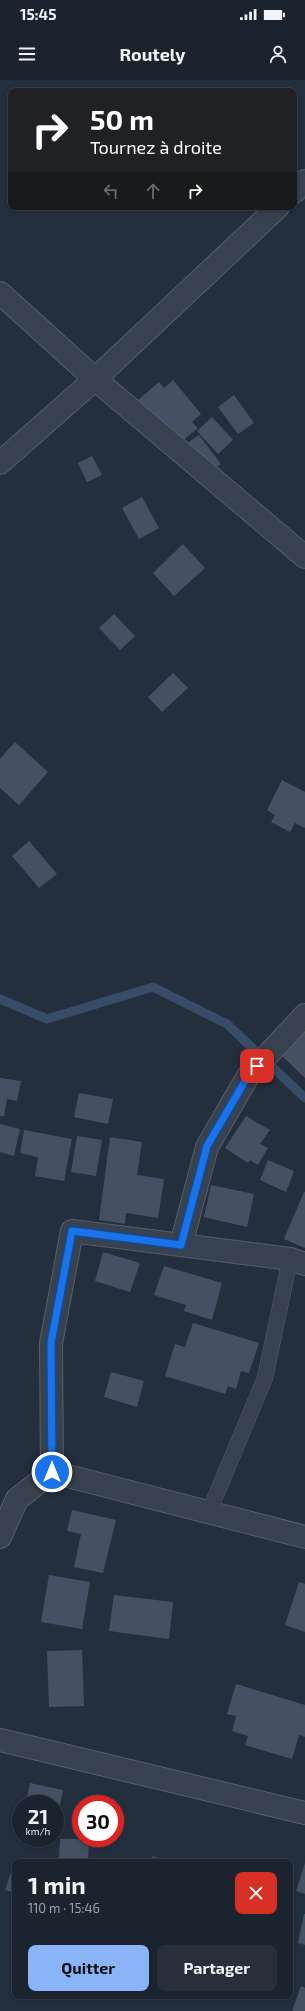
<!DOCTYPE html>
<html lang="fr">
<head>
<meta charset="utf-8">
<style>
  body { margin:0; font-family:"Exo 2",sans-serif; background:#282f3a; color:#f1f3f6; height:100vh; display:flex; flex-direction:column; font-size:15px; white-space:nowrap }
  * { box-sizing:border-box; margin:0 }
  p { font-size:13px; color:#a0a4aa }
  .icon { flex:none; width:22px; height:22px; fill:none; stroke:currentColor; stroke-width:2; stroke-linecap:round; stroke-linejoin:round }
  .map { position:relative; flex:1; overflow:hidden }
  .details { position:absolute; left:12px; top:1779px; width:281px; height:140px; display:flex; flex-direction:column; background:#1b232e; border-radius:8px; box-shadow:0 2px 6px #0003,0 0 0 1px #39404a }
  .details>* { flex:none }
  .hud { position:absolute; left:8px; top:8px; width:289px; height:122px; border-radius:8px; box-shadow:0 2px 6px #0003,0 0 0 1px #39404a; background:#202124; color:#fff; overflow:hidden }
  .speed { position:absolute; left:12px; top:1715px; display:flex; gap:8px; font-size:20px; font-weight:700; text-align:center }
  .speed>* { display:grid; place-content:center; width:52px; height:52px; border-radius:50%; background:#1b232e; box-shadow:0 2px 6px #0003,0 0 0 1px #39404a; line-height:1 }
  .speed small { font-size:10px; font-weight:400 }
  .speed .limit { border:6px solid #d22; background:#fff; color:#111 }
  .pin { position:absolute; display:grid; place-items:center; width:34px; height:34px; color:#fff; margin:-17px; border-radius:8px; box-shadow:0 2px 6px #0006 }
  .me { position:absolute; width:44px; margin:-22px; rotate:0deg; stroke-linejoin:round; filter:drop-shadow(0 0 3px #0008) }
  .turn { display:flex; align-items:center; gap:14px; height:84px; padding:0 16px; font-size:18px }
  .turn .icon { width:52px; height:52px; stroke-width:2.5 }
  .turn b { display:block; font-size:28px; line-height:34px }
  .lanes { display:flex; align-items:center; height:38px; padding:0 16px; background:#0003; justify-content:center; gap:20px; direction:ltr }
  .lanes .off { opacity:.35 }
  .round { display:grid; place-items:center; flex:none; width:42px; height:42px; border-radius:8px; background:#282f3a }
  .overview { display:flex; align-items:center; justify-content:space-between; height:68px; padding:0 16px }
  h1 { font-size:24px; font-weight:700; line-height:30px }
  .button { display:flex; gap:8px; margin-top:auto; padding:8px 16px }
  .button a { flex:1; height:46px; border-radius:8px; background:#8ab4f8; color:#111; font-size:16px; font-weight:700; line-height:46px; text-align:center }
  .button a+a { background:#282f3a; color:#f1f3f6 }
  .status { display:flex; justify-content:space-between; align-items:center; height:28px; padding:0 20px; background:#1b232e; direction:ltr }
  .status svg { height:11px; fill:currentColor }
  header { display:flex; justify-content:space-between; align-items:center; height:52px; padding:0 16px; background:#1b232e; font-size:18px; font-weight:700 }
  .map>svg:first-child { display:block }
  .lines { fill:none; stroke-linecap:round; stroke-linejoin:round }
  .stream { stroke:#394c67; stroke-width:9 }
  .building { fill:#455162 }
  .service-casing { stroke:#565f6c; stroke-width:16 }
  .minor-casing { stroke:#565f6c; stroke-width:24 }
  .service { stroke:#38414e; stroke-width:15 }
  .minor { stroke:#38414e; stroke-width:22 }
  .route-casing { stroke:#114b97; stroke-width:10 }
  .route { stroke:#1a73e8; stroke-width:7 }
</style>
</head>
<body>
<div class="status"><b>15:45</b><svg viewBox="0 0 49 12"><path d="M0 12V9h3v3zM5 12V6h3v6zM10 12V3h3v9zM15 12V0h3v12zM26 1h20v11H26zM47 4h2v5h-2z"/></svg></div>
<header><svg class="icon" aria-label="menu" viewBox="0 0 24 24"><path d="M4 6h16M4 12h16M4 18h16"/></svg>Routely<svg class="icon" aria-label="person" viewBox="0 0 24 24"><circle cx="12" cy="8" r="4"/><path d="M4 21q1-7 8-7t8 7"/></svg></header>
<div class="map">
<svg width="305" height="1931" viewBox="0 0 305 1931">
  <rect width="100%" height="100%" fill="#242f3e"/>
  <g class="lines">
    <!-- stream -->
    <polyline class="stream" points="0,919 47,939 153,907 227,944 305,1018"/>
  </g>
  <!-- building -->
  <g class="building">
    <polygon points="173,300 201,334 192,342 198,348 176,366 137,321 159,302 164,308"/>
    <polygon points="234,315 254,343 238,354 218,327"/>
    <polygon points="212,337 233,360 218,374 197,351"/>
    <polygon points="199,355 221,384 204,395 183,366"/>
    <polygon points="92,376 102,395 87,402 78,383"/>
    <polygon points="142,417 159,448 139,459 122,428"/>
    <polygon points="183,464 205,488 174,516 153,493"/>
    <polygon points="114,534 135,556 120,570 99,548"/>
    <polygon points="173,593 188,608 162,632 148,617"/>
    <polygon points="15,662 48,692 19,725 0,708 0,679"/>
    <polygon points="282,700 305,712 305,748 295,743 290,752 271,742 275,735 267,730"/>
    <polygon points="29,761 57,794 39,808 12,776"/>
    <polygon points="305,951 305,998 282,976"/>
    <polygon points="0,998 21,1001 17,1021 7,1019 4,1036 0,1036"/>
    <polygon points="79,1013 113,1019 108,1044 74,1037"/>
    <polygon points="246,1036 270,1050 260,1064 268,1068 258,1085 250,1080 248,1083 225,1068"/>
    <polygon points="0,1044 20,1049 14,1076 0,1072"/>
    <polygon points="24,1050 72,1059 64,1101 35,1096 38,1077 20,1073"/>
    <polygon points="77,1056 102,1060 96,1096 71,1092"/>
    <polygon points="110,1057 142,1062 137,1095 164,1099 158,1138 126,1133 125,1144 99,1140"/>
    <polygon points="268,1080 294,1091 286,1112 260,1100"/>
    <polygon points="211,1105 254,1114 247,1147 204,1137"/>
    <polygon points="304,1112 305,1112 305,1168 284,1159"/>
    <polygon points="103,1172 140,1183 130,1212 95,1201"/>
    <polygon points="164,1186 222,1203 212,1240 184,1231 186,1225 154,1215"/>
    <polygon points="193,1243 259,1263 249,1293 241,1291 236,1309 228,1306 225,1314 165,1296 175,1264 185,1267"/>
    <polygon points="111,1292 144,1301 137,1327 104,1317"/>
    <polygon points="72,1430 116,1440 103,1493 74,1487 81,1454 67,1451"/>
    <polygon points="49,1495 90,1502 82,1549 41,1542"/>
    <polygon points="299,1502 305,1504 305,1552 285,1545"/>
    <polygon points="114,1515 173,1522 169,1559 109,1551"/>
    <polygon points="82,1570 84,1626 49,1627 47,1571"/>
    <polygon points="236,1604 305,1625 305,1657 299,1655 292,1679 245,1665 248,1656 232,1651 236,1636 227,1634"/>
    <polygon points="30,1703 63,1710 59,1729 55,1728 55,1724 36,1724 26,1722"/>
    <polygon points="60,1759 89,1759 88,1782 59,1782"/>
    <polygon points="153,1776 168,1782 150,1782"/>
    <polygon points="305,1783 305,1814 296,1811"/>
    <polygon points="11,1792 15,1793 15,1813 5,1810"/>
    <polygon points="304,1834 305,1834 305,1865 298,1863"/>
    <polygon points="301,1906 305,1908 305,1931 292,1931"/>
  </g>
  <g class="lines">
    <defs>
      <polyline id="service" points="209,1432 265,1298 290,1179"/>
      <g id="minor">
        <polyline points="294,112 305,101"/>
        <polyline points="0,213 95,299 305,477"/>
        <polyline points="0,383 95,299 278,127"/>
        <polyline points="181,1165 207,1067 248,996 305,935"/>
        <polyline points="52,1392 51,1263 72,1151 290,1179 305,1184"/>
        <polyline points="52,1392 305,1457"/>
        <polyline points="0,1457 17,1419 52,1392"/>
        <polyline points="0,1660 305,1733"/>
      </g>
    </defs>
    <!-- service casing -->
    <use href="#service" class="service-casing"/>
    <!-- minor casing -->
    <use href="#minor" class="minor-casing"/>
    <!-- service -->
    <use href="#service" class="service"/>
    <!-- minor -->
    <use href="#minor" class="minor"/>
  </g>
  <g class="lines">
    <defs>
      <polyline id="route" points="52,1392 51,1263 72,1151 181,1165 207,1066 248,996 257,986"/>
    </defs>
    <!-- route casing -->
    <use href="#route" class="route-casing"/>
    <!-- route -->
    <use href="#route" class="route"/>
  </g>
</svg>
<div class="speed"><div>21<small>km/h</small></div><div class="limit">30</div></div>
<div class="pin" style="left:257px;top:986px;background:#d93025"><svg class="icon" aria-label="arrive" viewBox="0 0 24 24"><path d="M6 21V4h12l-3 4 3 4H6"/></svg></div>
<svg class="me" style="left:52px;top:1392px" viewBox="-20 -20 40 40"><circle r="17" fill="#1a73e8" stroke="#fff" stroke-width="3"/><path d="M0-11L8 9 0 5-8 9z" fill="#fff"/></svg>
<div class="hud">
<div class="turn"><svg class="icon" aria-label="right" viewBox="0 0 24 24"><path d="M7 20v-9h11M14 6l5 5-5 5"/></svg><div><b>50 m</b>Tournez à droite</div></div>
<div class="lanes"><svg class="icon off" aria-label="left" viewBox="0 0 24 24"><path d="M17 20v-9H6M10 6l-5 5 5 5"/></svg><svg class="icon off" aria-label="ahead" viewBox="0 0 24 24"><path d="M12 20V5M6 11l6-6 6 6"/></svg><svg class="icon" aria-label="right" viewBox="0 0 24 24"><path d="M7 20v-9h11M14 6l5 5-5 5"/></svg></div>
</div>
<section class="details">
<div class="overview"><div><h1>1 min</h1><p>110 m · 15:46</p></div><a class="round" style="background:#d93025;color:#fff"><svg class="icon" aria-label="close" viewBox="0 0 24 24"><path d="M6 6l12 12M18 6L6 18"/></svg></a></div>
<div class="button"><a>Quitter</a><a>Partager</a></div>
</section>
</div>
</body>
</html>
